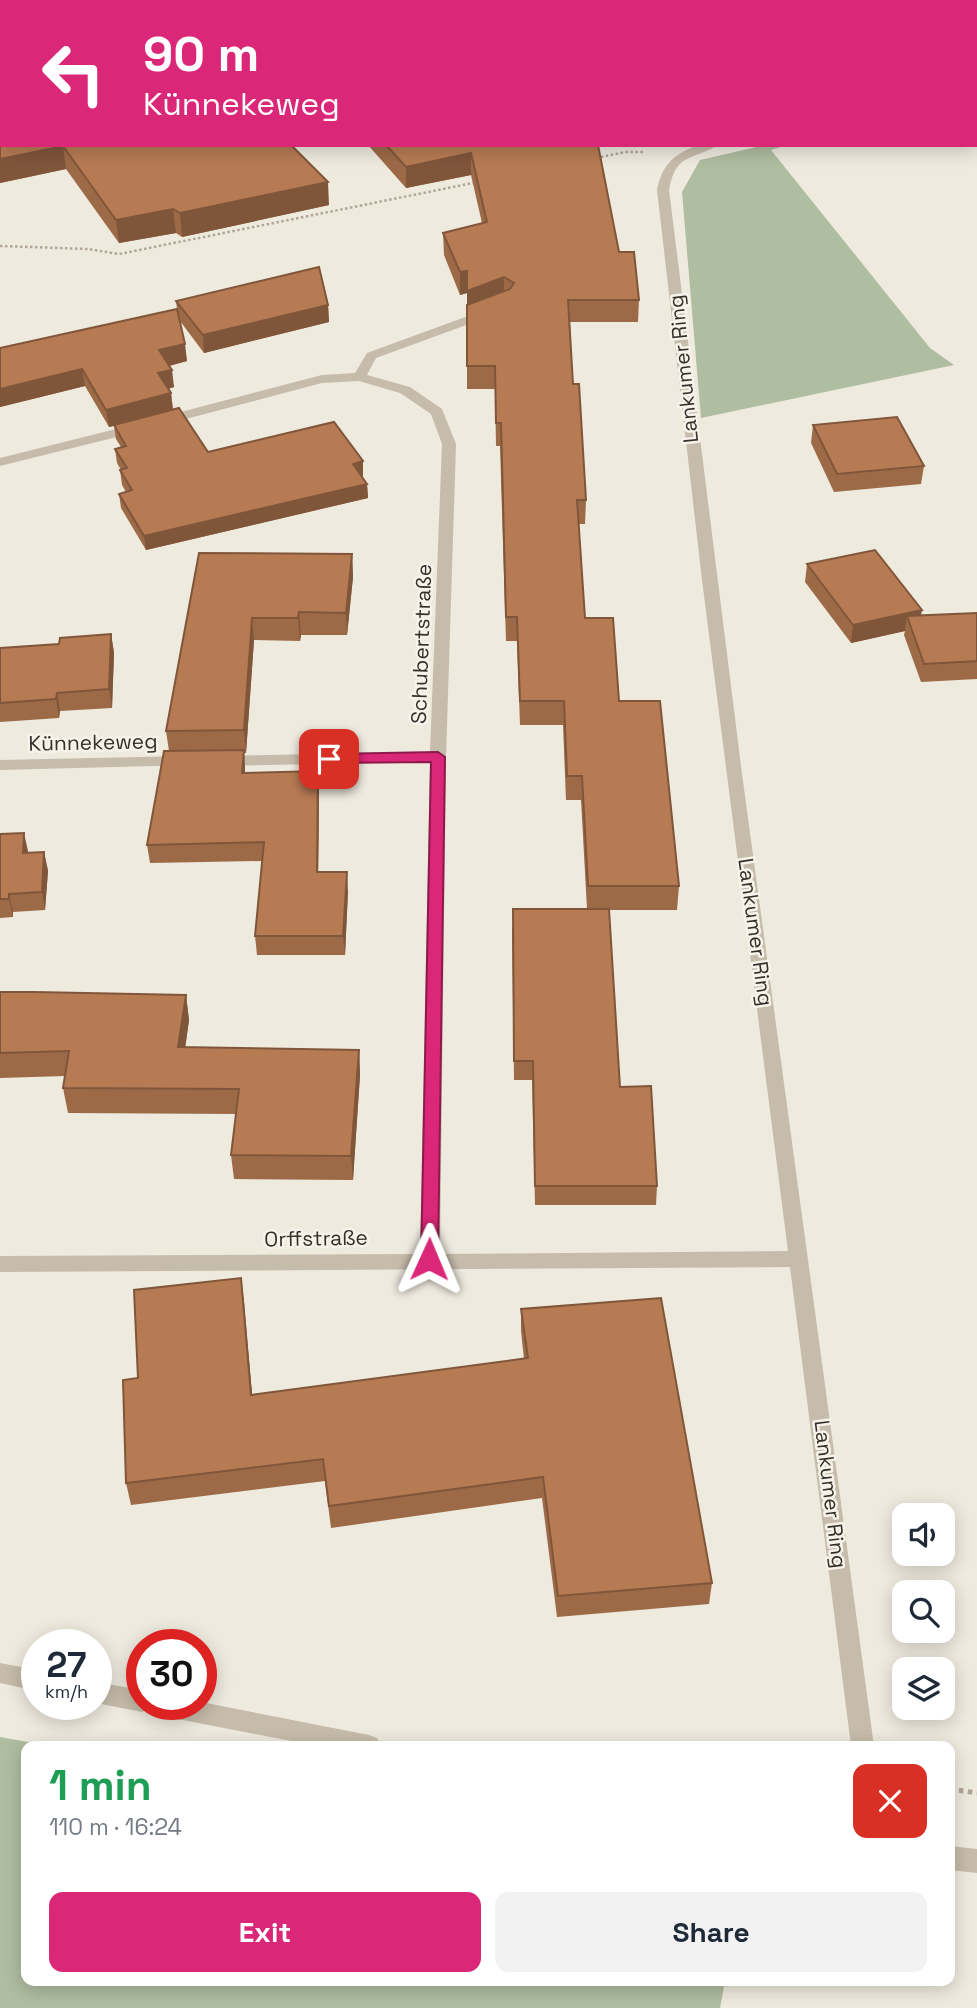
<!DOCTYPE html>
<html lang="en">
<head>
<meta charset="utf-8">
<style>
  body { margin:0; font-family:"Space Grotesk",sans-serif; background:#f2f2f3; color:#1f2937; height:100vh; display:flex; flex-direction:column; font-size:26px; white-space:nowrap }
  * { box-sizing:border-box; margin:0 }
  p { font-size:23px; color:#747a83 }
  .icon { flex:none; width:38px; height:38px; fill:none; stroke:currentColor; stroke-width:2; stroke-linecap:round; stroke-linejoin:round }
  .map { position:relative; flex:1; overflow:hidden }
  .side { position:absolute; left:21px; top:1741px; width:934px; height:245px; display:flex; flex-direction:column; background:#fff; border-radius:14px; box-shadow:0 4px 18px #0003 }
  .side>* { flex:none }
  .hud { position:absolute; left:0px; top:0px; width:978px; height:147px; box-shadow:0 4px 18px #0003; background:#db2777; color:#fff; overflow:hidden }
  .tools { position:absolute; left:892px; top:1503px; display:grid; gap:14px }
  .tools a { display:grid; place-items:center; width:63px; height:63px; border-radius:14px; background:#fff; box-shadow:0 4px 18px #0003; font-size:35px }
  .speed { position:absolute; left:21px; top:1629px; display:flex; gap:14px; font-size:35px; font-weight:700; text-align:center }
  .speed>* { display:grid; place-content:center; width:91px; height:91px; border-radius:50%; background:#fff; box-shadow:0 4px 18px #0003; line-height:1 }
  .speed small { font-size:18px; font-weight:400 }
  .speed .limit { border:10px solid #d22; background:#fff; color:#111 }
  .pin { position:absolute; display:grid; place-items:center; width:60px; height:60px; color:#fff; margin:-30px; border-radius:14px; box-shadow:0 4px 10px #0006 }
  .me { position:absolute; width:77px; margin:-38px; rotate:1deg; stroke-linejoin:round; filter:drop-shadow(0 0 5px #0008) }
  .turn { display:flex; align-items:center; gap:24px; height:147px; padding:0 28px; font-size:32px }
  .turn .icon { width:91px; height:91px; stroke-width:2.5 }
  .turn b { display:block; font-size:49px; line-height:60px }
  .round { display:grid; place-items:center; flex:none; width:74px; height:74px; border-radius:14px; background:#f2f2f3 }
  .summary { display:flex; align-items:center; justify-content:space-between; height:119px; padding:0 28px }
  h1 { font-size:42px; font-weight:700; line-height:52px; color:#1e9e55 }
  .primary-button { display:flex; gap:14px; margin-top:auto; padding:14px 28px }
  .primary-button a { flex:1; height:80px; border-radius:14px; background:#db2777; color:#fff; font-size:28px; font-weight:700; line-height:80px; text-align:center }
  .primary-button a+a { background:#f2f2f3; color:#1f2937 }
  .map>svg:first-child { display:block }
  .green { fill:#afbda0 }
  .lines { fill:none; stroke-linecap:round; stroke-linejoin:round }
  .path-far1 { stroke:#b2a696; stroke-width:2.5; stroke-dasharray:2.5 2.5; stroke-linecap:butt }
  .path { stroke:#b2a696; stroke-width:5; stroke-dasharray:4.5 4.5; stroke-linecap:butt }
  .service { fill:#c6bcab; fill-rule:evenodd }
  .minor { fill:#c6bcab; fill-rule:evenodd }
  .tertiary { fill:#c6bcab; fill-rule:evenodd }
  .wall { fill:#9d6a48 }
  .shaded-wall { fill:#80563b }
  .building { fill:#b77b54; stroke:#80563b; stroke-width:2 }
  .route { fill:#db2777; stroke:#8e194d; stroke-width:2 }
  .labels { text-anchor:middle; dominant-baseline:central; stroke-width:5; stroke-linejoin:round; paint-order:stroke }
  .street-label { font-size:21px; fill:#352f2a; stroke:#f8f3ea }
</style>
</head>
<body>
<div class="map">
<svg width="977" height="2008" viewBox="0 0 977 2008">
  <rect width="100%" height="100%" fill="#efeade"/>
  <!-- green -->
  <g class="green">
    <polygon points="765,145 787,145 771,150 930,348 954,365 701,418 682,192 700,160"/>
    <polygon points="0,1737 50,1746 26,1746 26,1981 725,1981 720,2008 0,2008"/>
  </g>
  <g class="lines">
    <!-- path-far1 -->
    <g class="path-far1">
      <polyline points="143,2 153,0"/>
      <polyline points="596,158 625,152 643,152"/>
      <polyline points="0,246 88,249 119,254 478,182"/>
    </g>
    <!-- path -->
    <polyline class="path" points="950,1789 977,1793"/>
    <!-- service -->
    <polygon class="service" points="209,0 220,0 221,2 210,2"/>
    <!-- minor -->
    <g class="minor">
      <polygon points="735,0 752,0 753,2 736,2"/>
      <path d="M699,145H718C692,161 676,152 669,190L742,774L874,1746H851L790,1267L0,1272V1256L420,1254L430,762L221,766L213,761L221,756L430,752L442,444L431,414L400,393L359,381L322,383L163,425L156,421L158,418L322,375L355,373L367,353L487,309L493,313L491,316L376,358L367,375L410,387L442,409L456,444L446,757L440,1254L788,1251L702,580L657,190C662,165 674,153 699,145Z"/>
      <polygon points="136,424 141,425 141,431 0,466 0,458"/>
      <polygon points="186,756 194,761 192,765 0,770 0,760"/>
    </g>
    <!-- tertiary -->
    <g class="tertiary">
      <polygon points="0,1663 37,1670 37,1691 0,1683"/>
      <polygon points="96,1682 142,1690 142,1704 201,1704 201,1702 369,1735 377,1738 381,1746 317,1746 157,1715 148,1709 142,1712 96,1703"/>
      <polygon points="950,1846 977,1849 977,1873 950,1870"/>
    </g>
  </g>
  <!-- wall -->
  <g class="wall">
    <polygon points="0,0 291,145 329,205 182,237 176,233 119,243 66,169 0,183"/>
    <polygon points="273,0 526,0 528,2 275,2"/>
    <polygon points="368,145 598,145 619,252 639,300 638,322 570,322 573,384 586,500 585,524 579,524 585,618 619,701 679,886 677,910 609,910 620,1087 657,1186 656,1205 535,1205 532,1080 514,1080 512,928 587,909 581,800 566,800 563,725 520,725 517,641 506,641 500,446 496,446 495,389 467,389 467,293 460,295 444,255 443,233 482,223 471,175 406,188"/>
    <polygon points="176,301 328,305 329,322 204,353 180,321 187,361 169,366 174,387 168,389 171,393 173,410 208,452 363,476 362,476 367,484 368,498 146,550 121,508 119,494 126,492 122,485 120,470 121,470 117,463 115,449 121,447 116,439 114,426 109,427 85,386 0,407 0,348 177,309"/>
    <polygon points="813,425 924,466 921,484 834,492 811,443"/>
    <polygon points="199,553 352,554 353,577 347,635 301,635 300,641 254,640 246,753 244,753 245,773 318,771 319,789 318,872 348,891 345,955 257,955 255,936 263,861 150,863 147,845 169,751 166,731"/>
    <polygon points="807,564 921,616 977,613 977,679 921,682 904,635 905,631 851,643 805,582"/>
    <polygon points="111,634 114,653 112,708 60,711 59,718 0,722 0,648 59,644"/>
    <polygon points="0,834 28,851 28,853 44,852 48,871 45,910 13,912 13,917 0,918"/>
    <polygon points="0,992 186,995 189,1020 185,1047 359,1050 360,1075 353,1180 234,1179 231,1155 236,1114 68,1113 63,1088 65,1076 0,1078"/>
    <polygon points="241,1278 252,1395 524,1359 521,1331 521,1309 712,1583 709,1604 557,1617 542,1498 331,1528 325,1481 131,1505 126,1483"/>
  </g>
  <!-- shaded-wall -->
  <g class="shaded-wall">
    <polygon points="63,146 66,169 0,183 0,159"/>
    <polygon points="471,153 471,175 406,188 406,167"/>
    <polygon points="328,182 329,205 182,237 180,213"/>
    <polygon points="173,209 176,233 119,243 116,220"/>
    <polygon points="467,271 504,277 504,300 467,313 467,293 460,295 460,272"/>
    <polygon points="328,305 329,322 204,353 203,335"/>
    <polygon points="185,344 187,361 161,368 159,350"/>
    <polygon points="82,369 85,386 0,407 0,389"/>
    <polygon points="172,370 174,387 160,391 158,373"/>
    <polygon points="171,393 173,411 109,427 106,410"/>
    <polygon points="363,461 363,476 353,478 353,464"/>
    <polygon points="367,484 368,498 146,550 144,536"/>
    <polygon points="352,554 353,577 347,635 346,613"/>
    <polygon points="922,610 919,628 907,616 905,631 851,643 853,625"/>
    <polygon points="299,612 301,635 300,641 298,618"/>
    <polygon points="252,618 254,640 246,753 244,730"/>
    <polygon points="111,634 114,653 112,708 109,689"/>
    <polygon points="57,693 60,711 59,718 56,699"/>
    <polygon points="244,750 245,768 244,791 242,773"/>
    <polygon points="318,771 319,789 318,891 317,872"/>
    <polygon points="24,833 28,851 26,872 23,853"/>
    <polygon points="44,852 48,871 45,910 42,892"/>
    <polygon points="347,872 348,891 345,955 343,936"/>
    <polygon points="9,894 13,912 13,917 9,899"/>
    <polygon points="186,995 189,1020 182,1072 178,1047"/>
    <polygon points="359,1050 360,1075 353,1180 351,1156"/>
    <polygon points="241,1278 244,1301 254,1417 251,1395"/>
  </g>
  <!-- building -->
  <g class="building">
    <polygon points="0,0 148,0 149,2 2,2 2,145 291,145 328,182 180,213 173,209 116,220 63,146 0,159"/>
    <polygon points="293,0 526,0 528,2 294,2"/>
    <polygon points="545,0 594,0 596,2 535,2"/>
    <polygon points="386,145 598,145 619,252 634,252 639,300 568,300 573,384 579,384 586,500 577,500 585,618 613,618 619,701 660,701 679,886 588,886 582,776 567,776 564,701 520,701 517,617 506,617 501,423 496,423 495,366 467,366 467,305 510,289 514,283 504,277 467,291 467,271 460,272 443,233 487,222 471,153 406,167"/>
    <polygon points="319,267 328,305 203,335 176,301"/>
    <polygon points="177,309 185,344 159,350 172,370 158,373 171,393 106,410 82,369 0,389 0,348"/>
    <polygon points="179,408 208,452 334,422 363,461 353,464 367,484 144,536 119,494 132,490 120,470 127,468 115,449 126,446 114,425"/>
    <polygon points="897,417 924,466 837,474 813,425"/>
    <polygon points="875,550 922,610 853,625 807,564"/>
    <polygon points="199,553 352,554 346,613 299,612 298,618 252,618 244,730 166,731"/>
    <polygon points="977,613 977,661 924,664 907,616"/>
    <polygon points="111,634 109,689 57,693 56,699 0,703 0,648 59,644 60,638"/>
    <polygon points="244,750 242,773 318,771 317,872 347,872 343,936 255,936 264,842 147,845 164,751"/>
    <polygon points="24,833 23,853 44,852 42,892 9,894 9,899 0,899 0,834"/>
    <polygon points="513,909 609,909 620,1087 651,1086 657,1186 535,1186 533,1061 514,1061"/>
    <polygon points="0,992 34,992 186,995 178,1047 359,1050 351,1156 231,1155 239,1089 63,1088 69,1051 0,1053"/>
    <polygon points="241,1278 251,1395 528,1358 521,1309 661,1298 712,1583 558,1596 543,1477 329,1506 323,1459 126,1483 123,1380 138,1378 134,1290"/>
  </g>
  <!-- route -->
  <polygon class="route" points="438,752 445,757 438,1259 436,1264 423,1264 421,1259 431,762 329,763 322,759 329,754"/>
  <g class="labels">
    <!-- street labels -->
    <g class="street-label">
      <text transform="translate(683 369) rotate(-96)">Lankumer Ring</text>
      <text transform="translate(421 644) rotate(-88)">Schubertstraße</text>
      <text transform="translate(93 742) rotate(-1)">Künnekeweg</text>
      <text transform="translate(756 932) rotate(82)">Lankumer Ring</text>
      <text transform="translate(316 1238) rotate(-1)">Orffstraße</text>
      <text transform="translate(831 1494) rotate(83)">Lankumer Ring</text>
    </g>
  </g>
</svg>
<div class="tools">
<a><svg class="icon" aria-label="sound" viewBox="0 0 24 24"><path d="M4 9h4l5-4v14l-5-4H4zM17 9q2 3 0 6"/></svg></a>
<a><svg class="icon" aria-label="search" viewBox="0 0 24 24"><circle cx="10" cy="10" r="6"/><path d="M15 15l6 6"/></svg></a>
<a><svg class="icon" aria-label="layers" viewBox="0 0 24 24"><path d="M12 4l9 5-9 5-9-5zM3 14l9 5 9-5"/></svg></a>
</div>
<div class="speed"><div>27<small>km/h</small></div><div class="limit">30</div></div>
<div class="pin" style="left:329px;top:759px;background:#d93025"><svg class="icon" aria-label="arrive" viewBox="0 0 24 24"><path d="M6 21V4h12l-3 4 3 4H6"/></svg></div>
<svg class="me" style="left:429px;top:1259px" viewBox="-20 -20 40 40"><path d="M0-17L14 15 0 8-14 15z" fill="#db2777" stroke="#fff" stroke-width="4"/></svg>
<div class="hud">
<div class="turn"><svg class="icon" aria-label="left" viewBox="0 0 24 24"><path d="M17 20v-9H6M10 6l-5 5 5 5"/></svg><div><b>90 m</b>Künnekeweg</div></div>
</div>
<section class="side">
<div class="summary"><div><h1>1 min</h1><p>110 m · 16:24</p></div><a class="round" style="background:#d93025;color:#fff"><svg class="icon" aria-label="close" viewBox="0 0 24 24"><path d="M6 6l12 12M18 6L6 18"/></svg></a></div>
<div class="primary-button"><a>Exit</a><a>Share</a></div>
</section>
</div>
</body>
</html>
